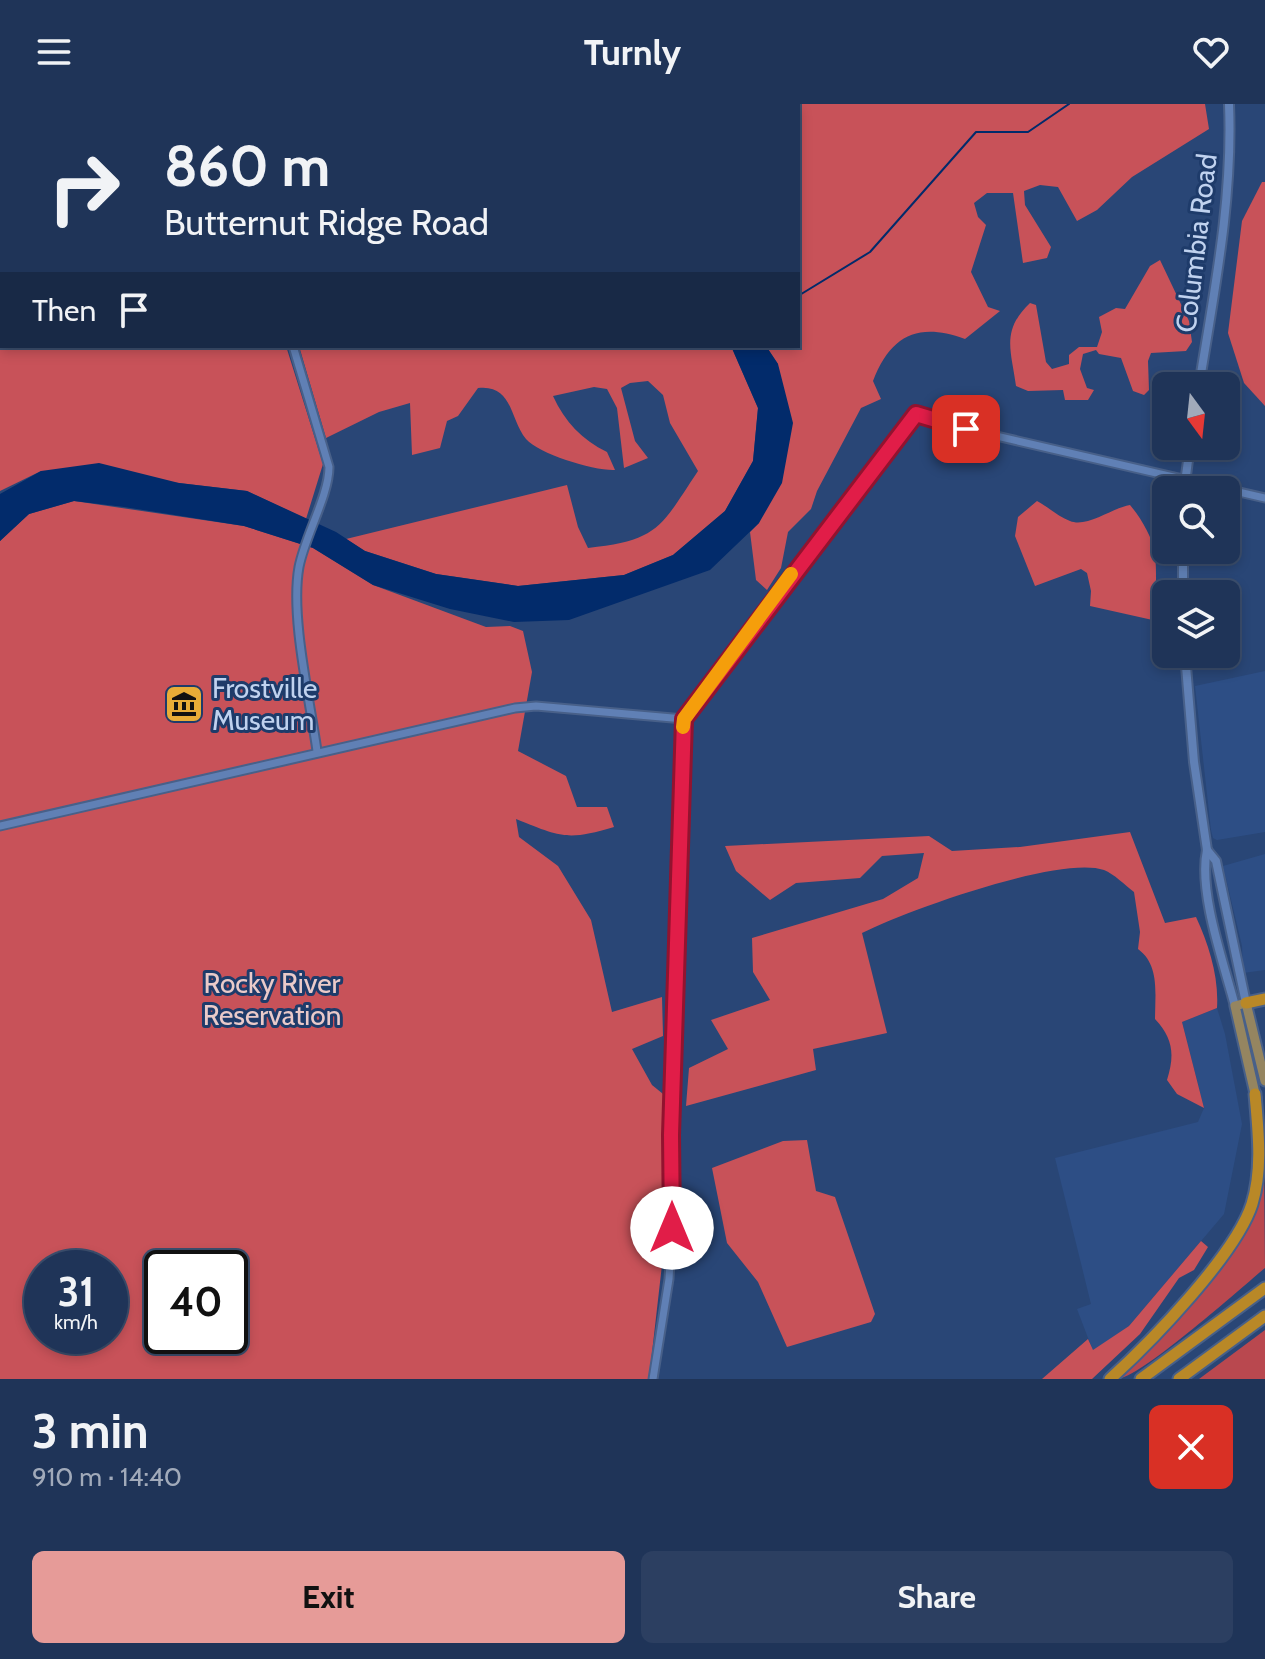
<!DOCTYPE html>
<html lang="en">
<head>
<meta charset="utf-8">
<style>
  body { margin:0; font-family:Cabin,sans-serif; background:#2c3f61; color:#f1f3f6; height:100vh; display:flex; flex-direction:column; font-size:30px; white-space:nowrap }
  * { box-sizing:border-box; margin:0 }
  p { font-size:26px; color:#a1aaba }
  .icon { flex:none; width:44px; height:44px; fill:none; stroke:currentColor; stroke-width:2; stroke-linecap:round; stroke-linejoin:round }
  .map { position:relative; height:1275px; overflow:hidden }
  .panel { display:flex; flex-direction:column; background:#1f3458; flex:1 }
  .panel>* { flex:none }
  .top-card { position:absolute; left:0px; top:0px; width:800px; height:244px; box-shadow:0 4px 12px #0003,0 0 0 2px #3c4f6e; background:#1f3458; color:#f1f3f6; overflow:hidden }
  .needle { width:52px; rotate:165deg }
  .controls { position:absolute; left:1152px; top:268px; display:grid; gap:16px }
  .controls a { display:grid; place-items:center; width:88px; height:88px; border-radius:12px; background:#1f3458; box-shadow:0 4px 12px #0003,0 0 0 2px #3c4f6e; font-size:40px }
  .speed { position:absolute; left:24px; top:1146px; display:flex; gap:16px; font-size:40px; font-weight:700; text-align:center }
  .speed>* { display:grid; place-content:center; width:104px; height:104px; border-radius:50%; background:#1f3458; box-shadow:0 4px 12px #0003,0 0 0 2px #3c4f6e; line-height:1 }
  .speed small { font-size:20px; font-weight:400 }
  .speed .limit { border:4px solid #111; border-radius:12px; background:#fff; color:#111 }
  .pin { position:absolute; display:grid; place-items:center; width:68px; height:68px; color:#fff; margin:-34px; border-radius:16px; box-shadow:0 4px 12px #0006 }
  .me { position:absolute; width:88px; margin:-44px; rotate:0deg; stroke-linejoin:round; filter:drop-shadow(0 0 6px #0008) }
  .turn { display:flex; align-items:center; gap:28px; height:168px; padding:0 32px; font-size:36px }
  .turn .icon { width:104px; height:104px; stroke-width:2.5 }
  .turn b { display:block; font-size:56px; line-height:68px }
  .then { display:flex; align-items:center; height:76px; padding:0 32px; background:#0003; gap:16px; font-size:30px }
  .round { display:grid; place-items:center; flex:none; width:84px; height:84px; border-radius:12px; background:#2c3f61 }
  .head { display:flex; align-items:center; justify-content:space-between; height:136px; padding:0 32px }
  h1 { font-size:48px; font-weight:700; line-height:60px }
  .action { display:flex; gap:16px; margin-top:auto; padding:16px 32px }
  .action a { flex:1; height:92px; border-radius:12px; background:#e69b98; color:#111; font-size:32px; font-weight:700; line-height:92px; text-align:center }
  .action a+a { background:#2c3f61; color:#f1f3f6 }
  header { display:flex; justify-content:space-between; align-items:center; height:104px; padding:0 32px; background:#1f3458; font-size:36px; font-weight:700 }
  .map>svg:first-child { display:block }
  .built { fill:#2d4e85 }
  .green { fill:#b9484f }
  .forest { fill:#c85259; fill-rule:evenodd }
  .water { fill:#022b6b }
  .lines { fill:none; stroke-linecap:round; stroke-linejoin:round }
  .stream { stroke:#022b6b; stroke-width:2 }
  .tertiary-casing { stroke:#486089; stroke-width:11 }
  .secondary-casing { stroke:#486089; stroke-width:12 }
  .primary-casing { stroke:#486089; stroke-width:13 }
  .motorway-casing { stroke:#486089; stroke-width:15 }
  .tertiary { stroke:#6080b5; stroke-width:7 }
  .secondary { stroke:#6080b5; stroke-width:8 }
  .primary { stroke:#958560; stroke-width:9 }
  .motorway { stroke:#b98827; stroke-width:11 }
  .route-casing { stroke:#92132f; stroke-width:20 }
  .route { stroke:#e11d48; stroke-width:14 }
  .slow { stroke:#f59e0b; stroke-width:14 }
  .labels { text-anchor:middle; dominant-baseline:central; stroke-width:6; stroke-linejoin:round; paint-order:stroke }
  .street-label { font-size:28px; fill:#c0d2ef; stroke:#1e3b6a }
  .poi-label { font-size:28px; fill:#c0d2ef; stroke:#1e3b6a; text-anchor:start }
  .park-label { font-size:28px; fill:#eacac9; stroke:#1e3b6a }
</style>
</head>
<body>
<header><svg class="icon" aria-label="menu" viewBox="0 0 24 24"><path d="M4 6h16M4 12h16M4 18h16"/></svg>Turnly<svg class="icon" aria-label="heart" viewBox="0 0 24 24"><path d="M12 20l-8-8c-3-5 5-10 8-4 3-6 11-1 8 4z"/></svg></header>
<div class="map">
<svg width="1265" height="1275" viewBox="0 0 1265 1275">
  <rect width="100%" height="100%" fill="#294676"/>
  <!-- built -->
  <g class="built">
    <polygon points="1265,567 1265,728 1217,736 1213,734 1211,726 1195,582"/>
    <polygon points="1265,750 1265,866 1243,869 1242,842 1223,762"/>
    <polygon points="1217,904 1225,930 1242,1020 1224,1110 1129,1222 1093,1247 1077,1205 1091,1200 1055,1054 1198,1018 1204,1004 1182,918"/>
  </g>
  <!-- green -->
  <g class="green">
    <path d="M1264,1061L1265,1164C1241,1184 1139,1275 1117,1275L1229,1153L1251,1119Z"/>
    <polygon points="1265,1226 1265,1275 1199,1275"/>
  </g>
  <!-- forest -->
  <g class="forest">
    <path d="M802,0H1205L1209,25L1132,73L1097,106L1077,117L1058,83L1040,81L1024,87L1025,101L1051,143L1047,154L1023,159L1013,89H987L974,99L978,113L986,121L971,168L988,203L1000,207L965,235C918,218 891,231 873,277L881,295L861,304L817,387L811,405L788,428L781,464L767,486L756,476L750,428L759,419L778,260L766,242H798V10Z"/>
    <polygon points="1262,78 1265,78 1265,302 1244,279 1228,229 1242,117"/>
    <path d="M1160,156L1189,217L1192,238L1186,247L1151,249L1148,257L1149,286L1144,291L1133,287L1121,254L1099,250L1096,246L1083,250L1080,265L1087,284L1094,286L1088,296H1065L1063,286L1028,287L1016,282C1011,245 1001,227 1030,199L1036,201L1046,258L1052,265L1069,260V251L1079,243H1097L1102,228L1099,213L1116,204L1125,205L1150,162Z"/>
    <polygon points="6,242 286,242 323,360 306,415 247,387 179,379 41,367 0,387 0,244"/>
    <path d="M299,242H731L758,304L753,357L725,407L673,451L624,471L518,482L436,470L365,447L346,435L567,381L578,423L588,444C659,436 660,424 698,367L670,319L663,291L648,277L630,279L621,284L635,337L648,354L624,364L617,304L607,285L594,283L553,292C565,318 582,336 607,348L615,366C594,367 539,350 526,335C510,316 513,280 478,284L458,312L447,317L440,344L412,351L410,299L379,308L326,334Z"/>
    <path d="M74,397L244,422L313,444L373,481L486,523L510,522L523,527L532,568L518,647L566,672L577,703H607L614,723C567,737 561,733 516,715L519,733L558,762L591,816L612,908L662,893L663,932L632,945L652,981L668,994V1108L649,1275H0V437L29,410ZM42,1164H110V1232H42ZM162,1164H230V1232H162Z"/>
    <path d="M1037,397C1048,403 1059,413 1070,417C1087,424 1112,404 1130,401C1141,414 1153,434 1155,451C1158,476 1152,496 1166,519L1090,502L1091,487L1087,469L1081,465L1035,482L1015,432L1018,413Z"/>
    <path d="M1130,728L1165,819L1196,813C1209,841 1219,873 1217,904L1182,918L1204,1004L1177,990L1167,976C1175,951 1173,934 1155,915C1155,890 1160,861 1138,845L1140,828L1134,788C1125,781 1114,770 1104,766C1060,751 905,807 862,829L887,929L813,945L816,966L686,1002L689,964L728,945L711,916L770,896L753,868L752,834L883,795L918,774L924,749L882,752L860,774L796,779L770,796L736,767L725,742L929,732L952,747L1020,743Z"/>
    <polygon points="807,1036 816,1087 835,1093 875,1210 871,1218 787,1243 758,1178 727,1139 712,1064 783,1037"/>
    <polygon points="1201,1137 1208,1143 1194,1166 1179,1174 1140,1230 1092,1275 1042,1275 1088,1235 1093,1246 1129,1222"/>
  </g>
  <!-- water -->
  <polygon class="water" points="731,242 766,242 778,260 793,319 782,379 759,419 710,466 569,516 514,518 450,505 373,481 313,444 244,422 124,403 74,397 29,410 0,437 0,390 41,367 99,359 179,379 247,387 336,428 365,447 436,470 518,482 624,471 673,451 725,407 753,357 758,304"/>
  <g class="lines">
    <!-- stream -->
    <polyline class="stream" points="798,192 870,148 976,28 1028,28 1069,0"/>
    <defs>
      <g id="tertiary">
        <polyline points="262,0 264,2"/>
        <path d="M293,242L329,363C329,391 305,432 299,463C290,512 310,596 317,647"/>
        <polyline points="0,722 515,604 536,602 684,615"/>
        <polyline points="653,1275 669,1175 672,1124 671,1031 684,615 916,310 966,325 1265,394"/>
      </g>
      <g id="secondary">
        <path d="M1199,282C1214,188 1233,96 1229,0"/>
        <polyline points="1184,386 1190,342"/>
        <polyline points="1183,446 1183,490"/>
        <path d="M1185,550L1194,658L1207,746C1198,788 1224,860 1235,902"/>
        <polyline points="1207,746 1216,757 1246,899"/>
      </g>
      <polyline id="primary" points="1256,994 1235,902 1246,899 1265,977"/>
      <g id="motorway">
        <polyline points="1246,899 1265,895"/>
        <path d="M1110,1275C1151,1238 1236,1150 1252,1100C1263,1064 1258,1026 1255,990"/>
        <polyline points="1141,1275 1265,1184"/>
        <polyline points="1179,1275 1265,1212"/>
      </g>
    </defs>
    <!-- tertiary casing -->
    <use href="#tertiary" class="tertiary-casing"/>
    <!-- secondary casing -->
    <use href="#secondary" class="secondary-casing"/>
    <!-- primary casing -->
    <use href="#primary" class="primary-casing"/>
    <!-- motorway casing -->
    <use href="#motorway" class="motorway-casing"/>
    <!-- tertiary -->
    <use href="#tertiary" class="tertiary"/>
    <!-- secondary -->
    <use href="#secondary" class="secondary"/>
    <!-- primary -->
    <use href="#primary" class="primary"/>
    <!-- motorway -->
    <use href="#motorway" class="motorway"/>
  </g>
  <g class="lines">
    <defs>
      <polyline id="route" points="672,1124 671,1031 684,615 916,310 966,325"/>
    </defs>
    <!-- route casing -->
    <use href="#route" class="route-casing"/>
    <!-- route -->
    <use href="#route" class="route"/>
    <!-- slow -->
    <polyline class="slow" points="683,623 684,615 791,470"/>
  </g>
  <!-- icons -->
  <defs>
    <symbol id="museum-square" viewBox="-11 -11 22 22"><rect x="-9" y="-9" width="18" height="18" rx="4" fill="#e8ac37" stroke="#1e3b6a"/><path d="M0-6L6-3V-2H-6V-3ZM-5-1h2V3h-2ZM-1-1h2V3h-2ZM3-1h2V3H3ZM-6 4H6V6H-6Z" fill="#111"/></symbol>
  </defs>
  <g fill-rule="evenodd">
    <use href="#museum-square" x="162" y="578" width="44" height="44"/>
  </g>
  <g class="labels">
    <!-- street labels -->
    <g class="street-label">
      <text transform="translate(1196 139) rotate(-83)">Columbia Road</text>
    </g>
    <!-- poi labels -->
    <g class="poi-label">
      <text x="212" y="584">Frostville<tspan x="212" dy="32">Museum</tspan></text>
    </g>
    <!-- park labels -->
    <g class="park-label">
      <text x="272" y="879">Rocky River<tspan x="272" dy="32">Reservation</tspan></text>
    </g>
  </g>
</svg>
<div class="controls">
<a><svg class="needle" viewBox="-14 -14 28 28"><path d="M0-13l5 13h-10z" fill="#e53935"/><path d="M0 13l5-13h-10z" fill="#a1aaba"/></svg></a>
<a><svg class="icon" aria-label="search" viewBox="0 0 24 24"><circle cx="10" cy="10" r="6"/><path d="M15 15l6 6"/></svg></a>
<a><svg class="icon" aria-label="layers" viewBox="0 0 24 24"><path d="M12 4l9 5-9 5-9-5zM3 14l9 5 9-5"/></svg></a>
</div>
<div class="speed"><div>31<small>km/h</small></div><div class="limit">40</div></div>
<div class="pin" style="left:966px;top:325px;background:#d93025"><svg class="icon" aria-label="arrive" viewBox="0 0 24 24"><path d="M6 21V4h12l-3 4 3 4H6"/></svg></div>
<svg class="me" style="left:672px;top:1124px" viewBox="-20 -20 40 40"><circle r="19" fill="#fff"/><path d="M0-13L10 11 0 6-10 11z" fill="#e11d48"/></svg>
<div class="top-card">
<div class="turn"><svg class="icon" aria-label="right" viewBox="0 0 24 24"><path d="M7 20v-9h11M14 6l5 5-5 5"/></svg><div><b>860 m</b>Butternut Ridge Road</div></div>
<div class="then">Then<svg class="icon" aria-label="arrive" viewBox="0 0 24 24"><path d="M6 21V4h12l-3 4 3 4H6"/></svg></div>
</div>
</div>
<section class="panel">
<div class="head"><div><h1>3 min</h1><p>910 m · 14:40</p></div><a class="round" style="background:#d93025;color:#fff"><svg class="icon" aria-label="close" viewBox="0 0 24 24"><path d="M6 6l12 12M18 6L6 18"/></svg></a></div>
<div class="action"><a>Exit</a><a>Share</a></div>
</section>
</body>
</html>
